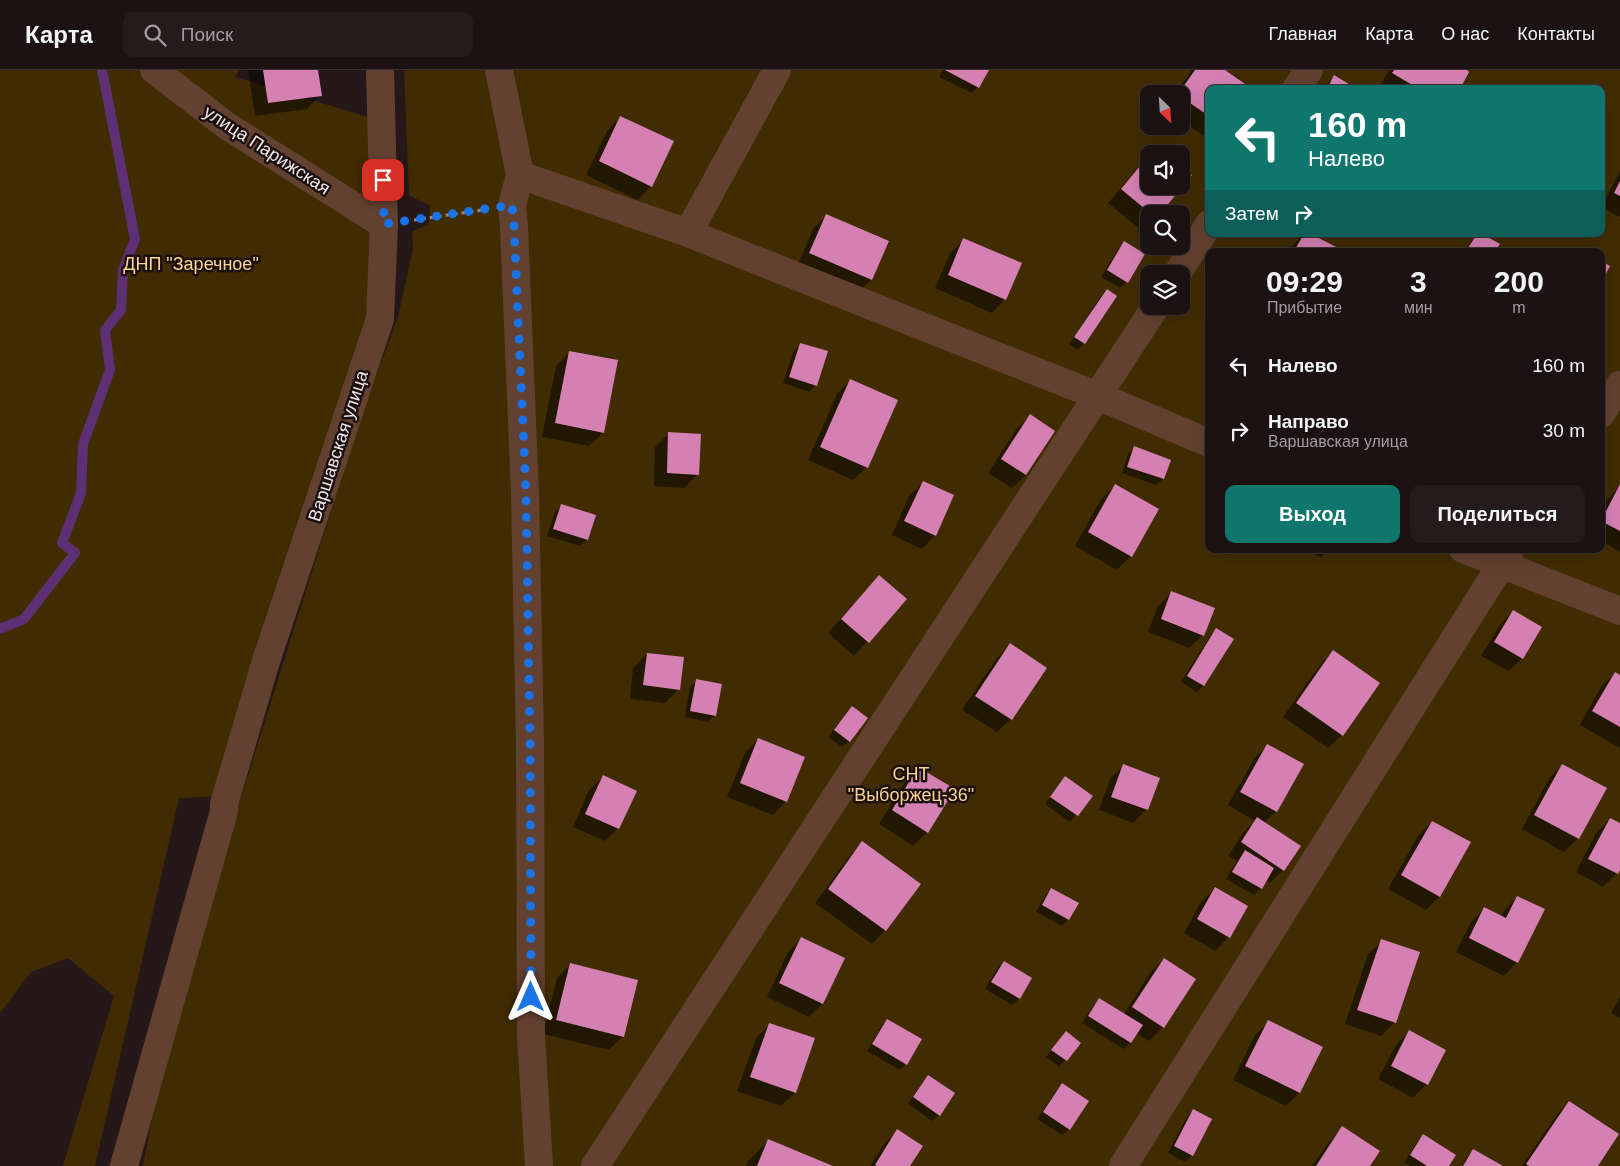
<!DOCTYPE html>
<html lang="ru">
<head>
<meta charset="utf-8">
<style>
  body { margin:0; font-family:Arial,sans-serif; background:#251b1c; color:#f1f3f6; height:100vh; display:flex; flex-direction:column; font-size:19px; white-space:nowrap }
  * { box-sizing:border-box; margin:0 }
  p { font-size:16px; color:#a09ea0 }
  .icon { flex:none; width:28px; height:28px; fill:none; stroke:currentColor; stroke-width:2; stroke-linecap:round; stroke-linejoin:round }
  .map { position:relative; flex:1; overflow:hidden }
  .drawer { position:absolute; left:1205px; top:178px; width:400px; height:305px; display:flex; flex-direction:column; background:#1c1213; border-radius:10px; box-shadow:0 5px 20px #0002,0 0 0 1px #3a3233 }
  .drawer>* { flex:none }
  .top-card { position:absolute; left:1205px; top:15px; width:400px; height:152px; border-radius:10px; box-shadow:0 5px 20px #0002,0 0 0 1px #3a3233; background:#0f766e; color:#fff; overflow:hidden }
  .needle { width:32px; rotate:155deg }
  .controls { position:absolute; left:1140px; top:15px; display:grid; gap:10px }
  .controls a { display:grid; place-items:center; width:50px; height:50px; border-radius:10px; background:#1c1213; box-shadow:0 5px 20px #0002,0 0 0 1px #3a3233; font-size:25px }
  .pin { position:absolute; display:grid; place-items:center; width:42px; height:42px; color:#fff; margin:-21px; border-radius:10px; box-shadow:0 2px 8px #0006 }
  .me { position:absolute; width:55px; margin:-28px; rotate:0deg; stroke-linejoin:round; filter:drop-shadow(0 0 4px #0008) }
  .turn { display:flex; align-items:center; gap:18px; height:105px; padding:0 20px; font-size:22px }
  .turn .icon { width:65px; height:65px; stroke-width:2.5 }
  .turn b { display:block; font-size:35px; line-height:42px }
  .then { display:flex; align-items:center; height:48px; padding:0 20px; background:#0003; gap:10px; font-size:19px }
  .eta { display:flex; justify-content:space-evenly; align-items:center; height:85px; text-align:center }
  .eta b { font-size:30px; font-weight:600; line-height:35px }
  .primary-button { display:flex; gap:10px; margin-top:auto; padding:10px 20px }
  .primary-button a { flex:1; height:58px; border-radius:10px; background:#0f766e; color:#fff; font-size:20px; font-weight:600; line-height:58px; text-align:center }
  .primary-button a+a { background:#251b1c; color:#f1f3f6 }
  ul { padding:0; list-style:none }
  li { display:flex; align-items:center; gap:15px; height:65px; padding:0 20px }
  li div { flex:1 }
  li b { display:block; font-size:19px }
  li em { font-style:normal }
  header { display:flex; align-items:center; gap:30px; box-sizing:border-box; height:70px; padding:0 25px; background:#1c1213; border-bottom:1px solid #3a3233 }
  header strong { font-size:24px }
  nav { display:flex; gap:28px; margin-inline-start:auto; font-size:18px }
  .search { width:350px; height:45px; background:#251b1c; display:flex; align-items:center; gap:12px; box-sizing:border-box; padding:0 18px; border-radius:10px; color:#a09ea0; font-size:19px }
  .map>svg:first-child { display:block }
  .green { fill:#412c02; fill-rule:evenodd }
  .shadow { fill:#0007 }
  .lines { fill:none; stroke-linecap:round; stroke-linejoin:round }
  .stream { stroke:#5d3076; stroke-width:10 }
  .building { fill:#d580b3 }
  .path { stroke:#938788; stroke-width:3; stroke-dasharray:4 4; stroke-linecap:butt }
  .minor { stroke:#634130; stroke-width:28 }
  .route { stroke:#1a73e8; stroke-width:9; stroke-dasharray:0 16.2 }
  .labels { text-anchor:middle; dominant-baseline:central; stroke-width:5; stroke-linejoin:round; paint-order:stroke }
  .street-label { font-size:18px; fill:#f1e7e7; stroke:#1c0f10 }
  .park-label { font-size:18px; fill:#fbd495; stroke:#1c0f10 }
</style>
</head>
<body>
<header>
<strong>Карта</strong>
<div class="search"><svg class="icon" aria-label="search" viewBox="0 0 24 24"><circle cx="10" cy="10" r="6"/><path d="M15 15l6 6"/></svg>Поиск</div>
<nav><a>Главная</a><a>Карта</a><a>О нас</a><a>Контакты</a></nav>
</header>
<div class="map">
<svg width="1620" height="1096" viewBox="0 0 1620 1096">
  <rect width="100%" height="100%" fill="#261819"/>
  <!-- green -->
  <g class="green">
    <polygon points="0,0 239,0 235,7 381,51 380,249 228,726 179,728 95,1096 63,1096 114,926 68,888 31,902 0,943"/>
    <path d="M404,0H1620V1096H143L156,1028L233,753L358,355L398,247L413,179L412,162L429,154L430,136L409,125ZM1209,19H1601V164H1209ZM1149,24H1181V56H1149ZM1149,84H1181V116H1149ZM1149,144H1181V176H1149ZM1209,181H1601V479H1209ZM1149,204H1181V236H1149Z"/>
  </g>
  <!-- shadow -->
  <g class="shadow">
    <polygon points="248,0 317,0 320,25 307,39 255,46"/>
    <polygon points="943,0 987,0 978,17 972,23 939,7"/>
    <polygon points="1192,0 1223,0 1209,19 1209,59 1203,65 1181,50 1181,24 1175,24"/>
    <polygon points="1389,0 1464,0 1458,19 1382,19 1379,17"/>
    <polygon points="1334,7 1355,19 1322,19"/>
    <polygon points="620,47 651,116 638,130 586,105 607,61"/>
    <polygon points="1149,85 1149,116 1159,144 1149,144 1149,154 1142,161 1108,133"/>
    <polygon points="1620,101 1620,147 1601,137"/>
    <polygon points="827,145 888,171 871,210 857,223 797,197 813,159"/>
    <polygon points="1304,164 1308,164 1342,181 1289,181 1292,176"/>
    <polygon points="1478,164 1498,174 1494,181 1465,181 1472,170"/>
    <polygon points="964,170 1005,229 992,243 935,218 950,183"/>
    <polygon points="1124,173 1127,212 1120,218 1101,207 1118,179"/>
    <polygon points="1107,221 1084,273 1078,280 1069,274 1100,227"/>
    <polygon points="800,274 816,315 809,322 783,313 794,281"/>
    <polygon points="570,282 617,291 603,363 589,376 542,367 556,296"/>
    <polygon points="850,311 867,397 853,410 808,390 837,324"/>
    <polygon points="1030,346 1026,405 1012,418 988,403 1016,360"/>
    <polygon points="669,363 698,404 684,418 654,416 655,377"/>
    <polygon points="1135,378 1170,390 1163,409 1156,415 1122,403 1128,384"/>
    <polygon points="923,413 935,465 922,479 892,465 909,426"/>
    <polygon points="1115,416 1131,486 1117,500 1075,476 1101,429"/>
    <polygon points="1619,417 1620,418 1620,482 1601,471 1601,439 1606,431"/>
    <polygon points="562,435 595,445 587,470 580,476 547,466 555,442"/>
    <polygon points="1209,439 1209,452 1204,450"/>
    <polygon points="1304,479 1329,479 1321,488"/>
    <polygon points="879,506 905,529 854,586 828,563"/>
    <polygon points="1172,522 1203,565 1189,578 1148,562 1158,536"/>
    <polygon points="1513,541 1522,588 1509,601 1481,586 1500,555"/>
    <polygon points="1216,560 1203,616 1197,622 1181,612 1210,566"/>
    <polygon points="1010,575 1011,649 997,662 962,640 997,588"/>
    <polygon points="1333,582 1342,665 1328,678 1283,647 1320,595"/>
    <polygon points="647,584 679,619 665,633 630,629 633,598"/>
    <polygon points="1615,603 1620,606 1620,678 1580,655 1601,617"/>
    <polygon points="697,611 715,645 708,652 685,647 690,617"/>
    <polygon points="852,637 849,671 842,677 828,667"/>
    <polygon points="758,670 786,731 773,745 727,727 745,683"/>
    <polygon points="1267,676 1276,741 1264,753 1283,800 1270,813 1265,810 1261,818 1254,825 1226,809 1237,791 1228,786 1244,762 1255,751 1228,735 1254,689"/>
    <polygon points="1562,695 1578,768 1564,782 1522,759 1549,709"/>
    <polygon points="1123,696 1147,739 1133,753 1099,740 1110,709"/>
    <polygon points="919,698 927,762 913,776 879,754 905,712"/>
    <polygon points="603,707 618,758 605,771 573,757 589,720"/>
    <polygon points="1065,708 1091,726 1070,752 1045,734"/>
    <polygon points="1610,749 1620,755 1620,797 1617,803 1603,817 1576,802 1596,763"/>
    <polygon points="1432,752 1469,773 1439,827 1426,840 1388,819 1418,766"/>
    <polygon points="863,773 885,860 872,874 815,833 849,787"/>
    <polygon points="1052,819 1077,834 1068,850 1062,856 1036,842 1045,826"/>
    <polygon points="1215,819 1229,867 1215,881 1184,863 1201,832"/>
    <polygon points="1517,827 1517,892 1504,906 1456,882 1471,852 1484,839 1501,847 1504,841"/>
    <polygon points="801,869 822,934 809,947 767,927 788,882"/>
    <polygon points="1382,871 1395,952 1381,966 1345,954 1368,884"/>
    <polygon points="1164,889 1194,909 1163,957 1149,971 1136,963 1130,973 1124,979 1082,953 1093,936 1099,929 1124,944 1150,903"/>
    <polygon points="1004,892 1031,909 1019,929 1012,935 985,919 997,899"/>
    <polygon points="570,895 623,966 609,980 543,964 557,908"/>
    <polygon points="1620,927 1620,948 1611,943"/>
    <polygon points="887,950 906,994 900,1000 867,981 881,957"/>
    <polygon points="1269,952 1321,978 1299,1023 1286,1036 1233,1010 1255,965"/>
    <polygon points="770,954 814,969 795,1023 781,1036 737,1021 756,968"/>
    <polygon points="1066,962 1079,973 1059,997 1046,987"/>
    <polygon points="1409,962 1427,1014 1413,1028 1378,1009 1396,975"/>
    <polygon points="928,1006 939,1045 932,1051 908,1034 922,1013"/>
    <polygon points="1062,1015 1069,1059 1062,1065 1037,1049 1056,1021"/>
    <polygon points="1569,1032 1596,1096 1522,1096 1556,1046"/>
    <polygon points="1193,1040 1211,1050 1192,1085 1185,1092 1168,1083 1187,1047"/>
    <polygon points="1342,1058 1368,1096 1312,1096 1329,1072"/>
    <polygon points="897,1061 908,1096 870,1096 884,1074"/>
    <polygon points="1423,1065 1448,1096 1410,1096 1404,1092 1417,1072"/>
    <polygon points="768,1071 830,1096 746,1096 748,1091"/>
    <polygon points="1473,1081 1500,1096 1462,1096 1467,1087"/>
  </g>
  <g class="lines">
    <!-- stream -->
    <polyline class="stream" points="0,559 24,549 75,483 62,473 81,423 83,374 110,300 105,260 121,240 123,200 135,169 102,0"/>
  </g>
  <!-- building -->
  <g class="building">
    <polygon points="263,0 318,0 322,26 268,33"/>
    <polygon points="945,0 989,0 979,18"/>
    <polygon points="1195,0 1225,0 1245,14 1242,19 1209,19 1209,46 1181,27 1181,24 1178,24"/>
    <polygon points="1394,0 1467,0 1469,2 1460,19 1419,19 1392,3"/>
    <polygon points="1334,5 1357,19 1327,19"/>
    <polygon points="620,46 674,71 652,117 599,91"/>
    <polygon points="1156,76 1165,84 1150,84"/>
    <polygon points="1149,85 1149,116 1181,116 1181,97 1192,105 1160,144 1151,144 1121,119"/>
    <polygon points="1620,111 1620,126 1614,123"/>
    <polygon points="826,144 889,171 872,210 809,183"/>
    <polygon points="1304,164 1311,164 1344,181 1294,181"/>
    <polygon points="1477,164 1482,164 1500,174 1495,181 1466,181"/>
    <polygon points="963,168 1022,193 1006,230 948,205"/>
    <polygon points="1124,171 1145,184 1128,213 1107,200"/>
    <polygon points="1601,191 1610,196 1601,213"/>
    <polygon points="1107,219 1117,226 1085,274 1074,267"/>
    <polygon points="800,273 828,281 817,316 789,307"/>
    <polygon points="569,281 618,290 604,363 555,353"/>
    <polygon points="850,309 898,330 868,398 820,377"/>
    <polygon points="1030,344 1055,361 1026,405 1001,389"/>
    <polygon points="668,362 701,364 699,405 667,403"/>
    <polygon points="1134,376 1171,390 1164,409 1127,397"/>
    <polygon points="923,411 954,425 936,466 904,451"/>
    <polygon points="1115,414 1159,439 1132,487 1088,462"/>
    <polygon points="1620,414 1620,461 1601,451"/>
    <polygon points="561,434 596,445 588,470 553,459"/>
    <polygon points="879,505 907,529 869,573 841,549"/>
    <polygon points="1171,521 1215,538 1204,566 1161,549"/>
    <polygon points="1513,540 1542,557 1523,589 1494,572"/>
    <polygon points="1216,558 1234,569 1204,616 1187,606"/>
    <polygon points="1010,573 1047,598 1012,650 975,626"/>
    <polygon points="1333,580 1380,613 1343,666 1296,633"/>
    <polygon points="647,583 684,587 680,620 643,615"/>
    <polygon points="1615,602 1620,605 1620,657 1592,641"/>
    <polygon points="696,609 722,614 716,646 690,641"/>
    <polygon points="852,636 868,648 850,672 834,660"/>
    <polygon points="758,668 805,687 787,732 740,713"/>
    <polygon points="1267,674 1304,694 1277,742 1240,722"/>
    <polygon points="1123,694 1160,708 1148,740 1111,727"/>
    <polygon points="1562,694 1607,718 1579,769 1534,745"/>
    <polygon points="918,697 955,719 928,763 892,740"/>
    <polygon points="603,705 637,721 619,759 585,744"/>
    <polygon points="1065,706 1093,726 1078,746 1050,727"/>
    <polygon points="1257,747 1301,776 1284,801 1241,772"/>
    <polygon points="1610,748 1620,753 1620,800 1618,804 1588,789"/>
    <polygon points="1432,751 1471,772 1440,827 1401,805"/>
    <polygon points="862,771 921,814 886,861 828,819"/>
    <polygon points="1245,780 1274,798 1262,819 1232,802"/>
    <polygon points="1215,817 1248,836 1230,868 1197,849"/>
    <polygon points="1051,818 1079,833 1069,850 1042,835"/>
    <polygon points="1517,826 1545,839 1518,893 1469,868 1484,837 1506,848"/>
    <polygon points="801,867 845,888 823,934 779,913"/>
    <polygon points="1381,869 1420,882 1396,953 1357,940"/>
    <polygon points="1164,888 1196,909 1164,958 1132,937"/>
    <polygon points="1004,891 1032,908 1020,929 991,912"/>
    <polygon points="570,893 638,910 624,967 556,950"/>
    <polygon points="1099,928 1143,955 1131,973 1088,946"/>
    <polygon points="887,949 922,969 907,995 872,974"/>
    <polygon points="1268,950 1323,977 1300,1023 1245,996"/>
    <polygon points="769,953 815,968 796,1023 750,1007"/>
    <polygon points="1409,960 1446,980 1428,1015 1391,996"/>
    <polygon points="1066,961 1081,973 1067,991 1051,980"/>
    <polygon points="928,1005 955,1023 940,1046 913,1027"/>
    <polygon points="1062,1013 1089,1031 1070,1060 1043,1042"/>
    <polygon points="1569,1031 1619,1064 1598,1096 1529,1096 1526,1094"/>
    <polygon points="1193,1039 1212,1049 1193,1086 1174,1076"/>
    <polygon points="1342,1056 1380,1081 1370,1096 1316,1096"/>
    <polygon points="897,1059 923,1076 910,1096 877,1096 875,1095"/>
    <polygon points="1423,1064 1456,1085 1449,1096 1427,1096 1410,1085"/>
    <polygon points="768,1069 833,1096 757,1096"/>
    <polygon points="1473,1079 1503,1096 1463,1096"/>
  </g>
  <g class="lines">
    <!-- path -->
    <polyline class="path" points="414,150 482,140"/>
    <!-- minor -->
    <g class="minor">
      <polyline points="154,0 227,56 384,155"/>
      <polyline points="499,0 520,105 512,135 514,157 525,424 530,672 531,966 539,1096"/>
      <polyline points="1296,19 1309,0"/>
      <polyline points="520,105 688,163 1098,326 1209,373"/>
      <polyline points="688,163 777,0"/>
      <polyline points="1177,204 1209,154"/>
      <polyline points="1601,344 1620,315"/>
      <polyline points="1463,479 1620,541"/>
      <polyline points="124,1096 224,741 224,734 266,591 380,249 384,155 380,0"/>
      <polyline points="595,1096 1156,236"/>
      <polyline points="1123,1096 1511,479"/>
    </g>
  </g>
  <g class="lines">
    <!-- route -->
    <polyline class="route" points="383,110 384,154 512,135 514,157 526,424 530,672 531,927"/>
  </g>
  <g class="labels">
    <!-- street labels -->
    <g class="street-label">
      <text transform="translate(267 80) rotate(33)">улица Парижская</text>
      <text transform="translate(338 376) rotate(-72)">Варшавская улица</text>
    </g>
    <!-- park labels -->
    <g class="park-label">
      <text x="191" y="194">ДНП "Заречное"</text>
      <text x="911" y="704">СНТ<tspan x="911" dy="21">"Выборжец-36"</tspan></text>
    </g>
  </g>
</svg>
<div class="controls">
<a><svg class="needle" viewBox="-14 -14 28 28"><path d="M0-13l5 13h-10z" fill="#e53935"/><path d="M0 13l5-13h-10z" fill="#a09ea0"/></svg></a>
<a><svg class="icon" aria-label="sound" viewBox="0 0 24 24"><path d="M4 9h4l5-4v14l-5-4H4zM17 9q2 3 0 6"/></svg></a>
<a><svg class="icon" aria-label="search" viewBox="0 0 24 24"><circle cx="10" cy="10" r="6"/><path d="M15 15l6 6"/></svg></a>
<a><svg class="icon" aria-label="layers" viewBox="0 0 24 24"><path d="M12 4l9 5-9 5-9-5zM3 14l9 5 9-5"/></svg></a>
</div>
<div class="pin" style="left:383px;top:110px;background:#d93025"><svg class="icon" aria-label="arrive" viewBox="0 0 24 24"><path d="M6 21V4h12l-3 4 3 4H6"/></svg></div>
<svg class="me" style="left:531px;top:927px" viewBox="-20 -20 40 40"><path d="M0-17L14 15 0 8-14 15z" fill="#1a73e8" stroke="#fff" stroke-width="4"/></svg>
<div class="top-card">
<div class="turn"><svg class="icon" aria-label="left" viewBox="0 0 24 24"><path d="M17 20v-9H6M10 6l-5 5 5 5"/></svg><div><b>160 m</b>Налево</div></div>
<div class="then">Затем<svg class="icon" aria-label="right" viewBox="0 0 24 24"><path d="M7 20v-9h11M14 6l5 5-5 5"/></svg></div>
</div>
<section class="drawer">
<div class="eta">
<div><b>09:29</b><p>Прибытие</p></div>
<div><b>3</b><p>мин</p></div>
<div><b>200</b><p>m</p></div>
</div>
<ul>
<li><svg class="icon" aria-label="left" viewBox="0 0 24 24"><path d="M17 20v-9H6M10 6l-5 5 5 5"/></svg><div><b>Налево</b></div><em>160 m</em></li>
<li><svg class="icon" aria-label="right" viewBox="0 0 24 24"><path d="M7 20v-9h11M14 6l5 5-5 5"/></svg><div><b>Направо</b><p>Варшавская улица</p></div><em>30 m</em></li>
</ul>
<div class="primary-button"><a>Выход</a><a>Поделиться</a></div>
</section>
</div>
</body>
</html>
